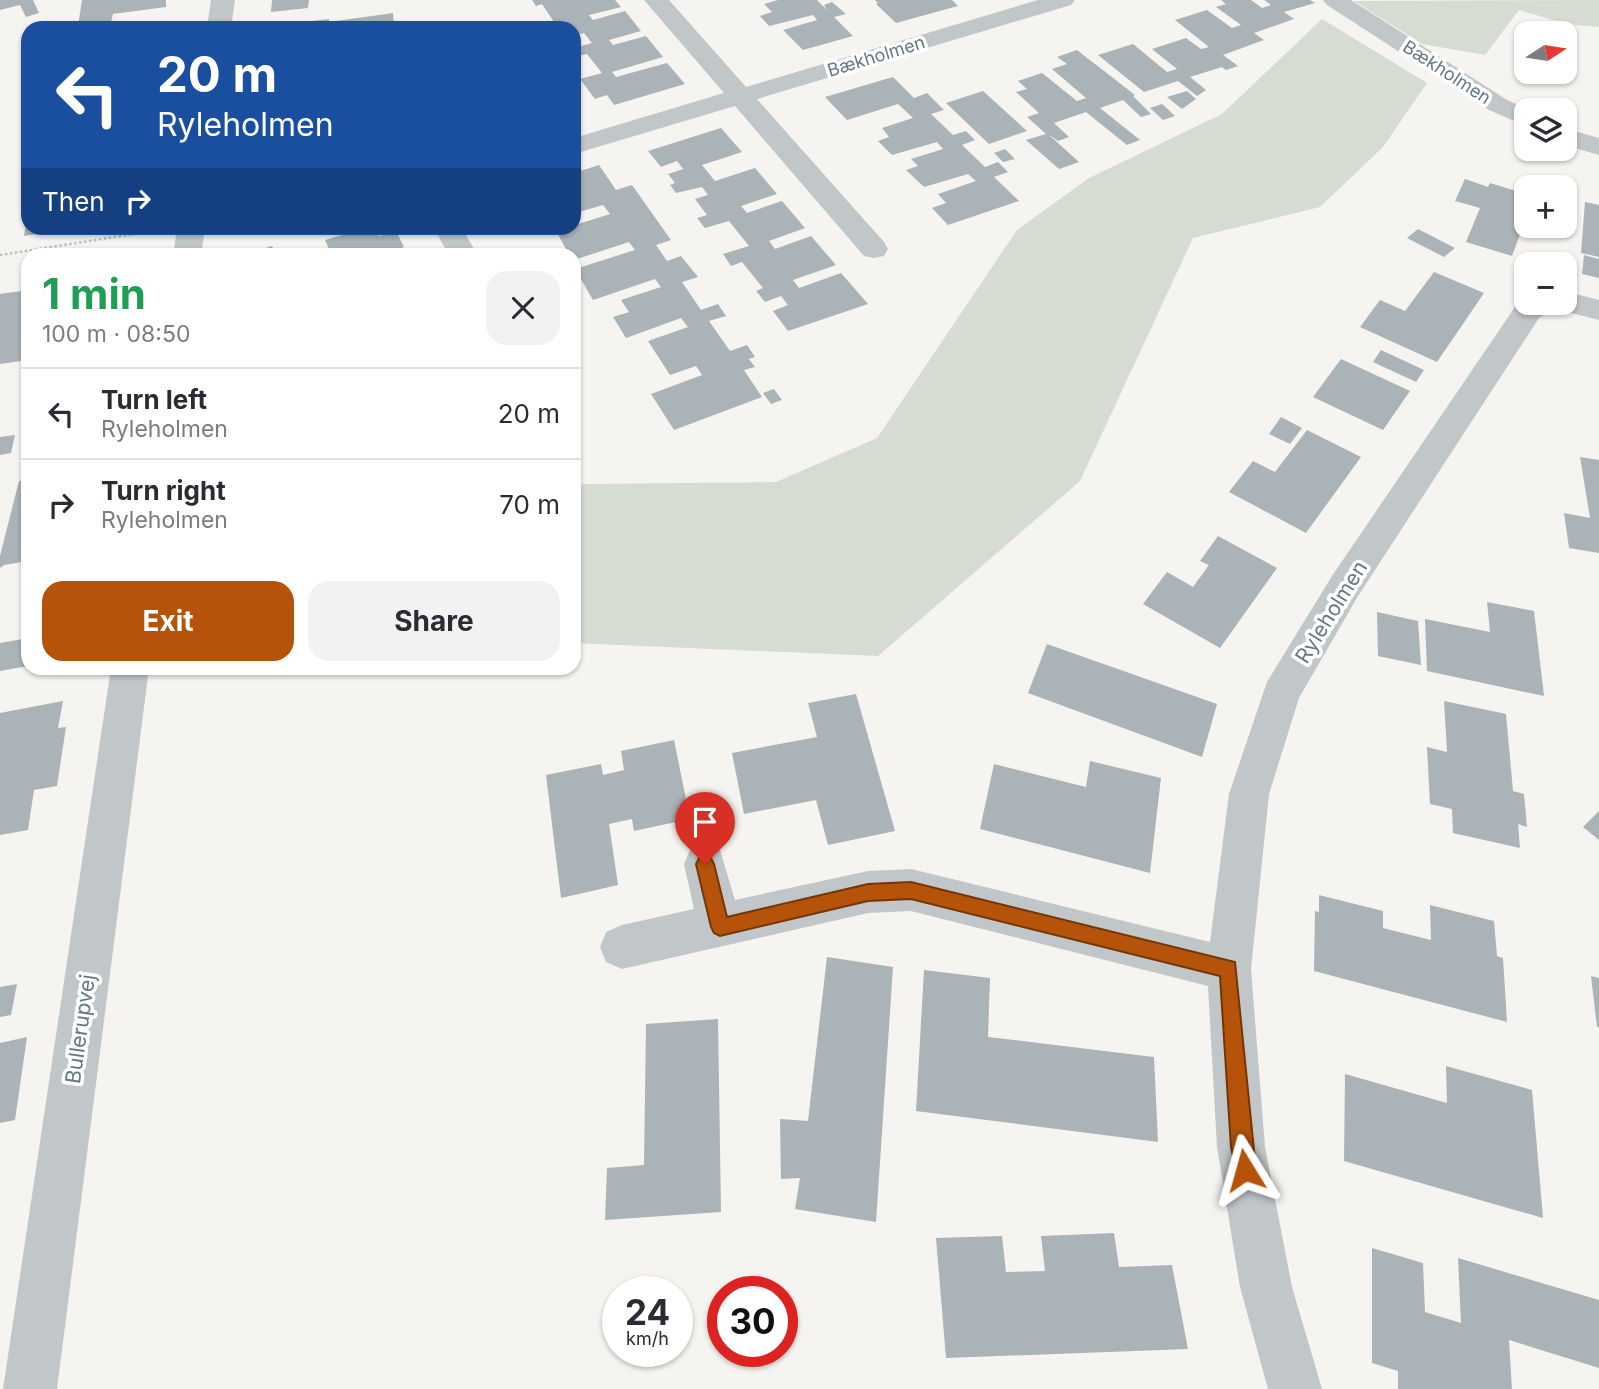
<!DOCTYPE html>
<html lang="en">
<head>
<meta charset="utf-8">
<style>
  body { margin:0; font-family:Inter,sans-serif; background:#f2f2f3; color:#2b2b33; height:100vh; display:flex; flex-direction:column; font-size:26px; white-space:nowrap }
  * { box-sizing:border-box; margin:0 }
  p { font-size:23px; color:#7c7c81 }
  .icon { flex:none; width:38px; height:38px; fill:none; stroke:currentColor; stroke-width:2; stroke-linecap:round; stroke-linejoin:round }
  .map { position:relative; flex:1; overflow:hidden }
  .details { position:absolute; left:21px; top:248px; width:560px; height:427px; display:flex; flex-direction:column; background:#fff; border-radius:21px; box-shadow:0 2px 5px #0004 }
  .details>* { flex:none }
  .hud { position:absolute; left:21px; top:21px; width:560px; height:214px; border-radius:21px; box-shadow:0 2px 5px #0004; background:#1a4fa0; color:#fff; overflow:hidden }
  .needle { width:46px; rotate:78deg }
  .controls { position:absolute; left:1514px; top:21px; display:grid; gap:14px }
  .controls a { display:grid; place-items:center; width:63px; height:63px; border-radius:14px; background:#fff; box-shadow:0 2px 5px #0004; font-size:35px }
  .speed { position:absolute; left:602px; top:1276px; display:flex; gap:14px; font-size:35px; font-weight:700; text-align:center }
  .speed>* { display:grid; place-content:center; width:91px; height:91px; border-radius:50%; background:#fff; box-shadow:0 2px 5px #0004; line-height:1 }
  .speed small { font-size:18px; font-weight:400 }
  .speed .limit { border:10px solid #d22; background:#fff; color:#111 }
  .pin { position:absolute; display:grid; place-items:center; width:60px; height:60px; color:#fff; margin:-72px -30px; border-radius:50% 50% 50% 0; rotate:-45deg; box-shadow:0 0 7px #0007 }
  .pin .icon { rotate:45deg }
  .me { position:absolute; width:77px; margin:-38px; rotate:352deg; stroke-linejoin:round; filter:drop-shadow(0 0 5px #0008) }
  .turn { display:flex; align-items:center; gap:24px; height:147px; padding:0 21px; font-size:32px }
  .turn .icon { width:91px; height:91px; stroke-width:2.5 }
  .turn b { display:block; font-size:49px; line-height:60px }
  .then { display:flex; align-items:center; height:66px; padding:0 21px; background:#0003; gap:14px; font-size:26px }
  .round { display:grid; place-items:center; flex:none; width:74px; height:74px; border-radius:21px; background:#f2f2f3 }
  .overview { display:flex; align-items:center; justify-content:space-between; height:119px; padding:0 21px }
  h1 { font-size:42px; font-weight:700; line-height:52px; color:#1e9e55 }
  .button { display:flex; gap:14px; margin-top:auto; padding:14px 21px }
  .button a { flex:1; height:80px; border-radius:21px; background:#b45309; color:#fff; font-size:28px; font-weight:700; line-height:80px; text-align:center }
  .button a+a { background:#f2f2f3; color:#2b2b33 }
  ul { padding:0; list-style:none }
  li { display:flex; align-items:center; gap:21px; height:91px; padding:0 21px; border-top:2px solid #e1e1e2 }
  li div { flex:1 }
  li b { display:block; font-size:26px }
  li em { font-style:normal }
  .map>svg:first-child { display:block }
  .green { fill:#d6dcd1 }
  .building { fill:#aab3b7 }
  .lines { fill:none; stroke-linecap:round; stroke-linejoin:round }
  .path { stroke:#bdbfc1; stroke-width:2.5; stroke-dasharray:2.5 2.5; stroke-linecap:butt }
  .minor { fill:#c1c6c8; fill-rule:evenodd }
  .route { fill:#b45309; stroke:#753606; stroke-width:2 }
  .labels { text-anchor:middle; dominant-baseline:central; stroke-width:7; stroke-linejoin:round; paint-order:stroke }
  .far-street-label { font-size:18px; fill:#627883; stroke:#fff }
  .street-label { font-size:21px; fill:#627883; stroke:#fff }
</style>
</head>
<body>
<div class="map">
<svg width="1599" height="1389" viewBox="0 0 1599 1389">
  <rect width="100%" height="100%" fill="#f5f4f0"/>
  <!-- green -->
  <g class="green">
    <polygon points="1599,0 1599,27 1567,24 1519,10 1485,55 1422,44 1354,1"/>
    <polygon points="1322,19 1427,83 1383,147 1320,207 1193,238 1080,481 878,656 574,643 574,487 584,484 776,482 877,438 1017,230 1089,178 1222,114"/>
  </g>
  <!-- building -->
  <g class="building">
    <polygon points="0,0 33,0 39,13 26,17 20,5 0,10"/>
    <polygon points="82,0 166,0 166,7 113,14 111,22 78,26"/>
    <polygon points="272,0 309,0 308,8 271,12"/>
    <polygon points="532,0 615,0 621,7 589,15 593,20 625,11 641,31 609,40 613,45 646,36 663,57 612,72 616,77 667,63 685,84 614,105 607,95 595,99 580,79 602,73 587,54 574,57 574,48 592,43 584,33 574,36 574,28 558,28 542,4 536,6"/>
    <polygon points="778,0 817,0 827,10 824,5 832,2 846,14 834,17 853,36 803,50 783,30 817,20 813,15 769,26 760,16 772,12 764,4"/>
    <polygon points="875,0 952,0 958,6 896,23 876,4 878,3"/>
    <polygon points="1221,0 1251,0 1262,8 1271,5 1264,0 1310,0 1315,3 1284,12 1294,19 1254,33 1264,40 1223,55 1238,66 1226,70 1222,67 1190,77 1206,90 1197,96 1178,81 1144,92 1098,55 1133,44 1167,72 1177,69 1152,49 1186,38 1201,49 1209,47 1175,20 1207,10 1232,28 1241,25 1216,7 1226,4"/>
    <polygon points="393,13 394,26 294,28 295,23 329,19 329,22"/>
    <polygon points="1077,50 1135,95 1133,96 1151,114 1141,117 1123,100 1100,108 1140,140 1127,145 1086,112 1054,123 1069,137 1058,141 1048,134 1079,162 1059,169 1026,140 1046,134 1027,117 1039,113 1016,92 1027,89 1018,81 1042,73 1077,101 1086,98 1052,69 1067,64 1057,57"/>
    <polygon points="893,77 914,98 927,93 944,110 931,114 953,135 966,131 975,140 962,145 985,167 998,162 1008,172 994,177 1019,201 948,225 932,208 946,203 938,194 976,181 968,174 924,187 906,170 918,166 911,159 943,149 937,142 892,155 878,141 889,137 882,128 913,118 898,104 847,120 825,97"/>
    <polygon points="983,91 1027,131 989,144 946,103"/>
    <polygon points="1187,91 1196,99 1182,109 1167,97"/>
    <polygon points="1162,104 1175,116 1163,120 1150,108"/>
    <polygon points="721,128 742,152 702,165 715,181 755,168 777,194 741,206 747,213 782,201 805,228 769,241 775,249 811,236 836,265 793,280 799,288 841,273 868,304 788,331 773,311 788,305 781,296 765,302 756,291 763,288 742,262 731,266 723,254 749,246 729,221 705,228 697,218 707,215 695,199 708,195 702,187 676,193 670,185 675,183 668,174 683,169 677,161 661,167 648,151"/>
    <polygon points="1005,149 1015,159 1003,162 994,153"/>
    <polygon points="599,165 616,190 632,185 671,240 656,245 667,261 681,256 698,277 682,282 701,310 718,304 726,316 709,321 730,351 747,345 755,357 749,359 755,367 744,370 762,397 674,430 651,394 702,375 696,366 670,375 648,341 688,327 681,318 626,338 613,317 629,312 621,300 661,287 655,279 593,300 575,269 635,250 629,242 574,260 574,256 570,256 556,231 610,214 603,205 579,212 574,205 574,173"/>
    <polygon points="1465,179 1488,187 1490,183 1526,194 1526,218 1512,256 1466,242 1480,208 1455,201"/>
    <polygon points="1585,202 1599,205 1599,257 1581,253"/>
    <polygon points="27,217 28,228 68,229 24,236"/>
    <polygon points="367,228 375,228 379,236 396,231 404,247 387,253 388,256 332,256 325,240"/>
    <polygon points="1418,229 1455,248 1444,257 1407,238"/>
    <polygon points="272,246 277,256 243,256 243,255"/>
    <polygon points="1584,255 1599,259 1599,278 1582,274"/>
    <polygon points="1434,272 1484,293 1437,362 1360,327 1380,300 1405,311"/>
    <polygon points="28,290 28,360 0,364 0,294"/>
    <polygon points="1381,350 1424,370 1416,382 1373,362"/>
    <polygon points="1341,359 1410,391 1383,430 1313,397"/>
    <polygon points="774,389 782,400 771,404 763,393"/>
    <polygon points="1281,417 1302,428 1290,444 1269,434"/>
    <polygon points="1307,430 1361,457 1306,533 1229,492 1253,461 1275,472"/>
    <polygon points="15,435 11,453 0,455 0,437"/>
    <polygon points="1580,457 1599,460 1599,553 1569,548 1564,513 1590,518"/>
    <polygon points="28,480 28,561 4,565 0,568 0,556 19,481"/>
    <polygon points="1218,536 1277,568 1220,648 1143,604 1167,572 1193,587 1209,565 1200,561"/>
    <polygon points="1487,602 1534,611 1544,696 1427,671 1425,619 1490,632"/>
    <polygon points="1377,612 1418,621 1421,665 1378,656"/>
    <polygon points="28,638 28,666 0,671 0,643"/>
    <polygon points="1047,644 1217,704 1202,757 1028,693"/>
    <polygon points="856,694 895,831 828,845 816,800 744,814 732,753 817,737 808,703"/>
    <polygon points="63,701 58,728 66,727 57,786 34,790 28,830 0,835 0,713"/>
    <polygon points="1444,701 1506,714 1513,791 1524,794 1527,827 1518,824 1520,848 1453,833 1452,809 1430,804 1427,747 1447,752"/>
    <polygon points="674,740 690,819 634,831 632,819 609,824 618,885 561,898 546,775 601,764 603,775 624,770 621,751"/>
    <polygon points="1090,761 1161,778 1150,873 980,829 994,764 1086,787"/>
    <polygon points="1599,811 1599,840 1583,827"/>
    <polygon points="1319,895 1383,911 1383,928 1431,940 1430,905 1494,921 1497,956 1503,958 1507,1022 1314,971 1315,911 1319,912"/>
    <polygon points="827,957 893,967 876,1222 795,1209 800,1178 781,1179 780,1119 808,1121"/>
    <polygon points="924,970 990,978 988,1037 1154,1057 1158,1142 916,1111"/>
    <polygon points="1591,976 1599,978 1599,1027 1597,1027"/>
    <polygon points="17,984 11,1015 0,1017 0,987"/>
    <polygon points="718,1019 721,1212 605,1220 607,1168 644,1165 646,1024"/>
    <polygon points="27,1037 15,1120 0,1123 0,1043"/>
    <polygon points="1446,1066 1532,1090 1543,1218 1344,1161 1345,1074 1447,1103"/>
    <polygon points="1114,1233 1119,1267 1172,1265 1188,1349 946,1358 936,1238 1002,1236 1006,1272 1045,1271 1041,1236"/>
    <polygon points="1372,1248 1423,1263 1425,1312 1461,1323 1458,1258 1599,1300 1599,1368 1509,1340 1512,1389 1398,1389 1398,1371 1372,1363"/>
  </g>
  <g class="lines">
    <!-- path -->
    <polyline class="path" points="0,255 153,231"/>
    <!-- minor -->
    <g class="minor">
      <polygon points="211,0 235,0 231,28 207,28"/>
      <polygon points="644,0 669,0 746,87 1038,0 1075,0 1071,5 757,99 884,242 888,249 884,256 874,258 864,256 735,106 574,154 574,138 724,93"/>
      <polygon points="1323,0 1351,0 1507,100 1530,110 1526,110 1526,126 1489,110 1327,5"/>
      <polygon points="1564,128 1599,138 1599,155 1564,145"/>
      <polygon points="177,228 205,228 201,256 173,256"/>
      <polygon points="434,228 462,228 478,256 449,256"/>
      <polygon points="1564,291 1599,300 1599,320 1555,309 1539,318 1358,596 1299,698 1269,794 1251,969 1265,1147 1292,1287 1322,1389 1268,1389 1240,1287 1217,1147 1208,986 911,911 868,913 622,969 606,962 600,947 606,932 622,925 694,909 684,864 690,850 705,844 720,850 735,900 868,871 911,869 1210,942 1229,794 1267,682 1332,576 1517,304 1526,300 1526,303 1564,303"/>
      <polygon points="111,668 149,668 57,1389 3,1389"/>
    </g>
  </g>
  <!-- route -->
  <polygon class="route" points="705,856 711,858 714,864 727,917 868,884 911,882 1235,962 1256,1170 1253,1178 1245,1181 1238,1178 1231,1147 1220,976 911,899 868,901 720,936 714,933 711,927 696,864 699,858"/>
  <g class="labels">
    <!-- far-street labels -->
    <g class="far-street-label">
      <text transform="translate(876 56) rotate(-17)">Bækholmen</text>
      <text transform="translate(1447 72) rotate(33)">Bækholmen</text>
    </g>
    <!-- street labels -->
    <g class="street-label">
      <text transform="translate(1331 612) rotate(-58)">Ryleholmen</text>
      <text transform="translate(80 1029) rotate(-82)">Bullerupvej</text>
    </g>
  </g>
</svg>
<div class="controls">
<a><svg class="needle" viewBox="-14 -14 28 28"><path d="M0-13l5 13h-10z" fill="#e53935"/><path d="M0 13l5-13h-10z" fill="#7c7c81"/></svg></a>
<a><svg class="icon" aria-label="layers" viewBox="0 0 24 24"><path d="M12 4l9 5-9 5-9-5zM3 14l9 5 9-5"/></svg></a>
<a>+</a>
<a>−</a>
</div>
<div class="speed"><div>24<small>km/h</small></div><div class="limit">30</div></div>
<div class="pin" style="left:705px;top:864px;background:#d93025"><svg class="icon" aria-label="arrive" viewBox="0 0 24 24"><path d="M6 21V4h12l-3 4 3 4H6"/></svg></div>
<svg class="me" style="left:1245px;top:1170px" viewBox="-20 -20 40 40"><path d="M0-17L14 15 0 8-14 15z" fill="#b45309" stroke="#fff" stroke-width="4"/></svg>
<div class="hud">
<div class="turn"><svg class="icon" aria-label="left" viewBox="0 0 24 24"><path d="M17 20v-9H6M10 6l-5 5 5 5"/></svg><div><b>20 m</b>Ryleholmen</div></div>
<div class="then">Then<svg class="icon" aria-label="right" viewBox="0 0 24 24"><path d="M7 20v-9h11M14 6l5 5-5 5"/></svg></div>
</div>
<section class="details">
<div class="overview"><div><h1>1 min</h1><p>100 m · 08:50</p></div><a class="round"><svg class="icon" aria-label="close" viewBox="0 0 24 24"><path d="M6 6l12 12M18 6L6 18"/></svg></a></div>
<ul>
<li><svg class="icon" aria-label="left" viewBox="0 0 24 24"><path d="M17 20v-9H6M10 6l-5 5 5 5"/></svg><div><b>Turn left</b><p>Ryleholmen</p></div><em>20 m</em></li>
<li><svg class="icon" aria-label="right" viewBox="0 0 24 24"><path d="M7 20v-9h11M14 6l5 5-5 5"/></svg><div><b>Turn right</b><p>Ryleholmen</p></div><em>70 m</em></li>
</ul>
<div class="button"><a>Exit</a><a>Share</a></div>
</section>
</div>
</body>
</html>
